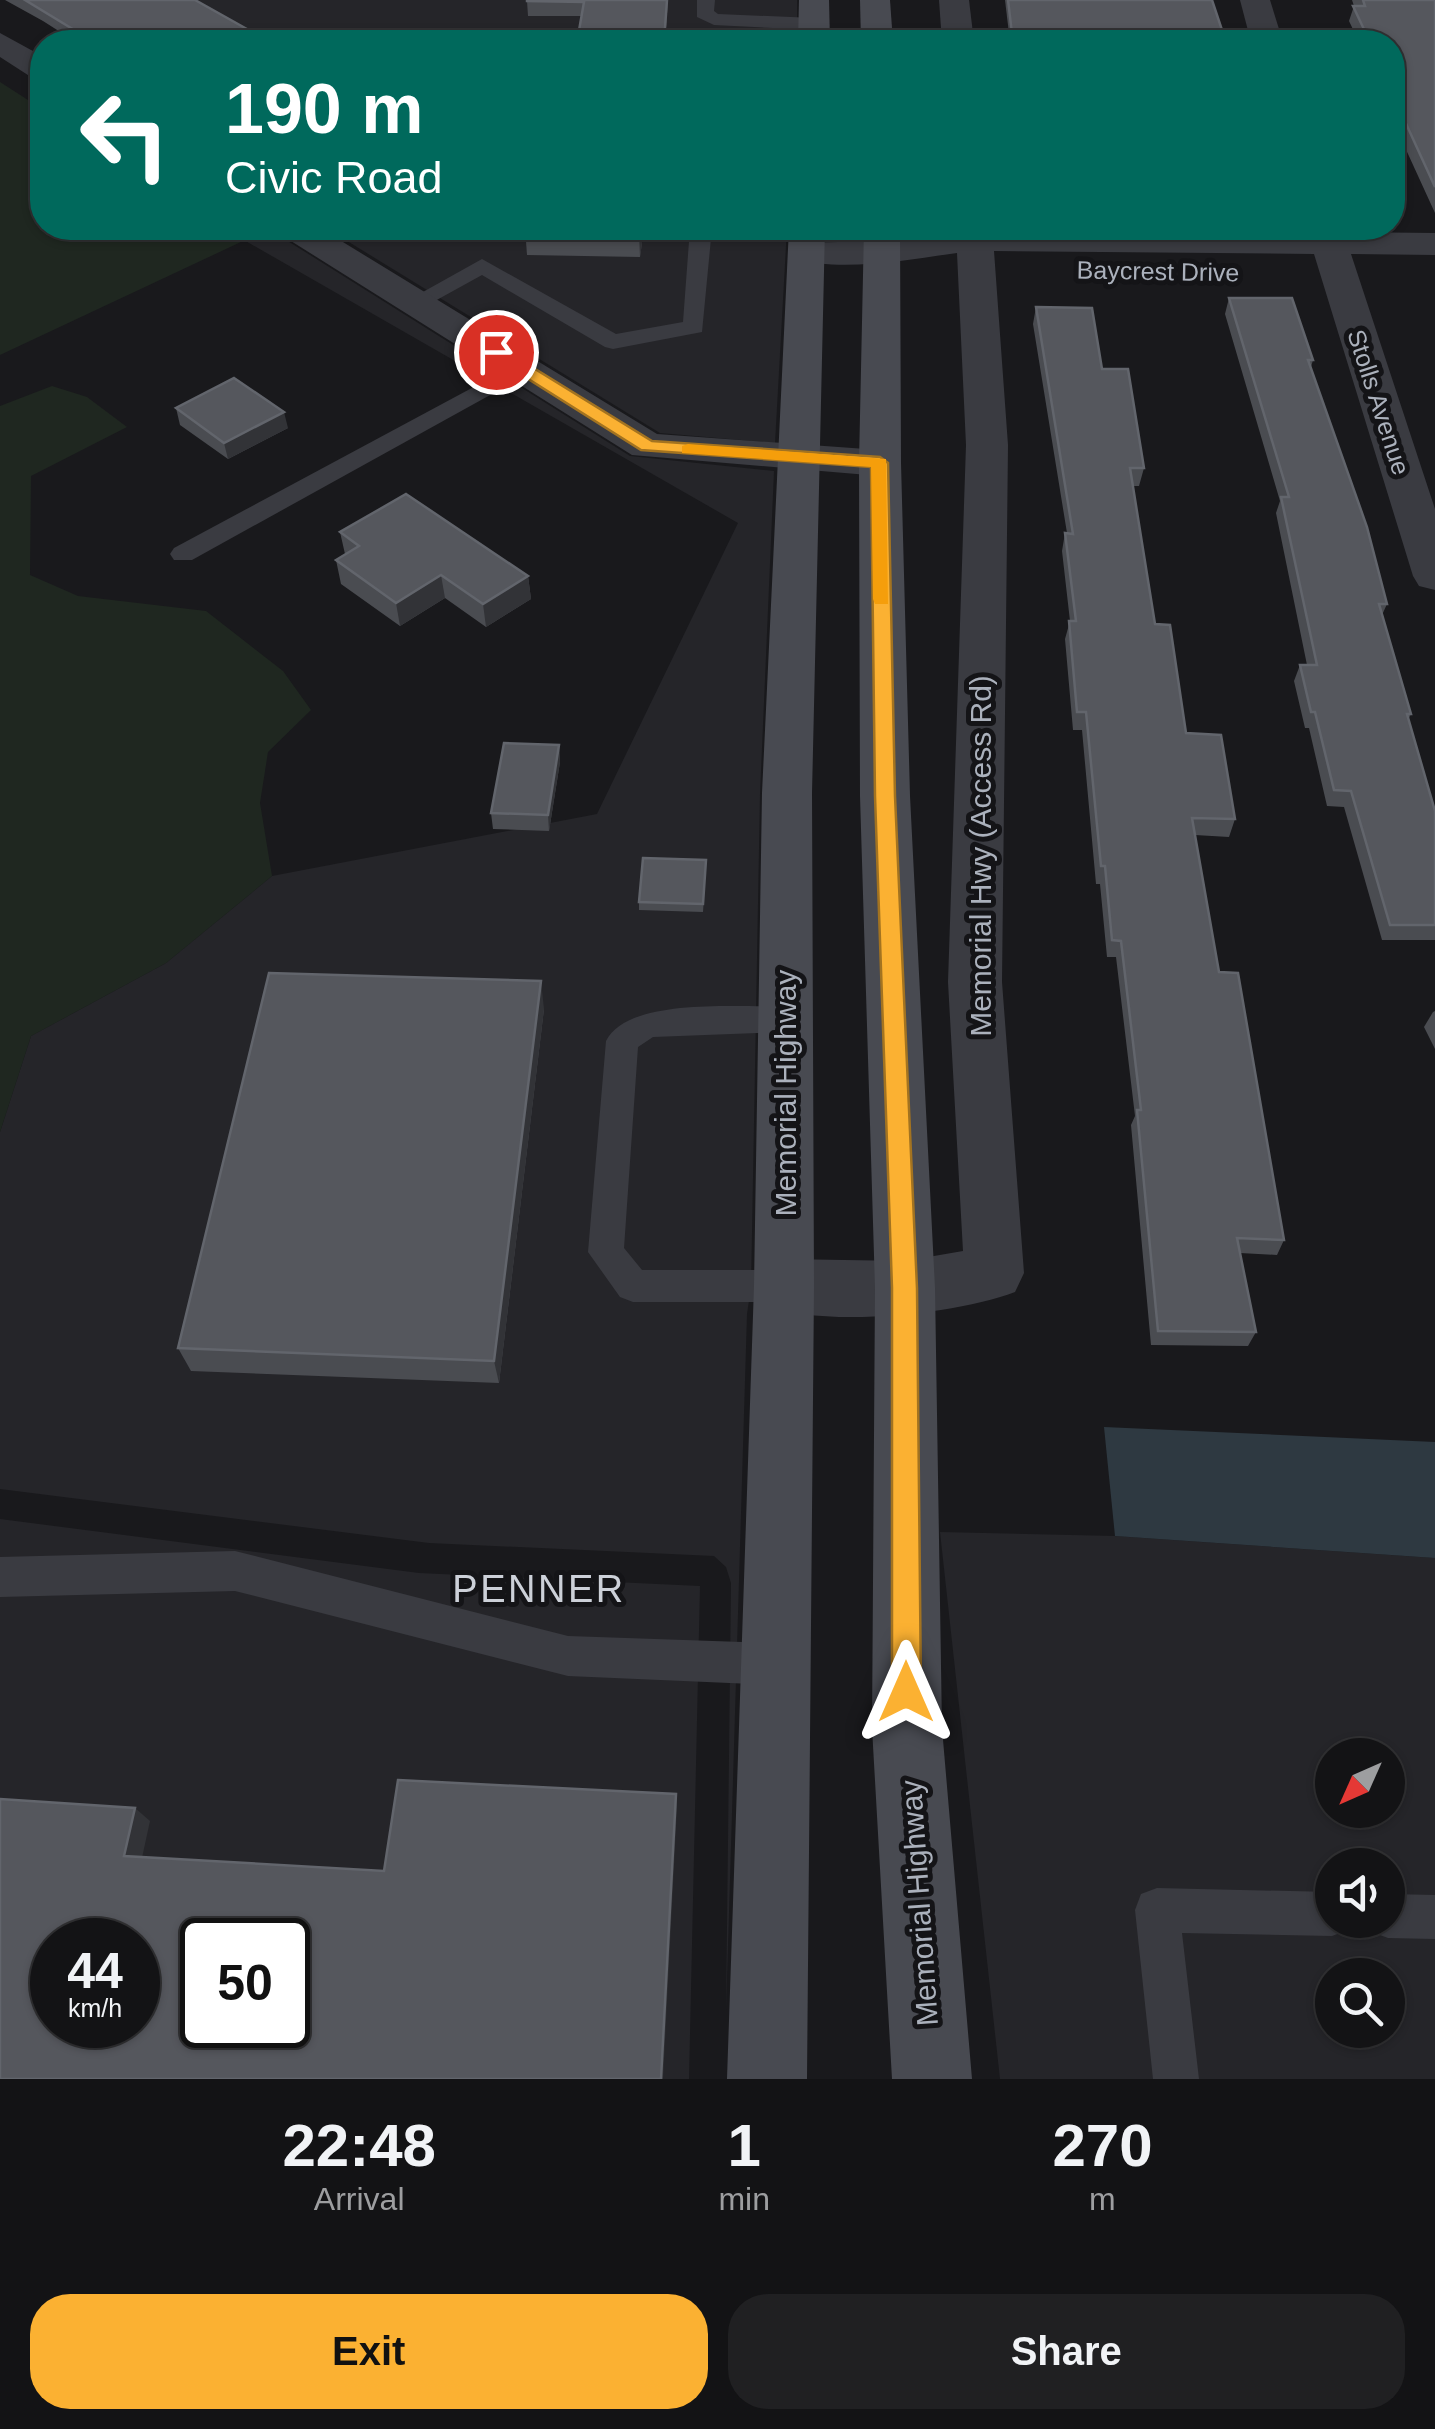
<!DOCTYPE html>
<html lang="en">
<head>
<meta charset="utf-8">
<style>
  body { margin:0; font-family:Helvetica,sans-serif; background:#202022; color:#f1f3f6; height:100vh; display:flex; flex-direction:column; font-size:38px; white-space:nowrap }
  * { box-sizing:border-box; margin:0 }
  p { font-size:32px; color:#9d9ea0 }
  .icon { flex:none; width:55px; height:55px; fill:none; stroke:currentColor; stroke-width:2; stroke-linecap:round; stroke-linejoin:round }
  .map { position:relative; height:2079px; overflow:hidden }
  .details { display:flex; flex-direction:column; background:#131315; flex:1 }
  .details>* { flex:none }
  .guide { position:absolute; left:30px; top:30px; width:1375px; height:210px; border-radius:40px; box-shadow:0 2px 8px #0004,0 0 0 2px #323234; background:#00695c; color:#fff; overflow:hidden }
  .needle { width:65px; rotate:225deg }
  .buttons { position:absolute; left:1315px; top:1738px; display:grid; gap:20px }
  .buttons a { display:grid; place-items:center; width:90px; height:90px; border-radius:50%; background:#131315; box-shadow:0 2px 8px #0004,0 0 0 2px #323234; font-size:50px }
  .speed { position:absolute; left:30px; top:1918px; display:flex; gap:20px; font-size:50px; font-weight:700; text-align:center }
  .speed>* { display:grid; place-content:center; width:130px; height:130px; border-radius:50%; background:#131315; box-shadow:0 2px 8px #0004,0 0 0 2px #323234; line-height:1 }
  .speed small { font-size:25px; font-weight:400 }
  .speed .limit { border:5px solid #111; border-radius:15px; background:#fff; color:#111 }
  .pin { position:absolute; display:grid; place-items:center; width:85px; height:85px; color:#fff; margin:-42px; border:5px solid #fff; border-radius:50%; box-shadow:0 2px 10px #0007 }
  .me { position:absolute; width:110px; margin:-55px; rotate:0deg; stroke-linejoin:round; filter:drop-shadow(0 0 8px #0008) }
  .turn { display:flex; align-items:center; gap:35px; height:210px; padding:0 30px; font-size:45px }
  .turn .icon { width:130px; height:130px; stroke-width:2.5 }
  .turn b { display:block; font-size:70px; line-height:85px }
  .eta { display:flex; justify-content:space-evenly; align-items:center; height:170px; text-align:center }
  .eta b { font-size:60px; font-weight:700; line-height:70px }
  .primary-button { display:flex; gap:20px; margin-top:auto; padding:20px 30px }
  .primary-button a { flex:1; height:115px; border-radius:40px; background:#fbb132; color:#111; font-size:40px; font-weight:700; line-height:115px; text-align:center }
  .primary-button a+a { background:#202022; color:#f1f3f6 }
  .map>svg:first-child { display:block }
  .built { fill:#252529; fill-rule:evenodd }
  .green { fill:#1f2720 }
  .water { fill:#2e3941 }
  .lines { fill:none; stroke-linecap:round; stroke-linejoin:round }
  .lane { fill:#3a3b41; fill-rule:evenodd }
  .street { fill:#3a3b41; fill-rule:evenodd }
  .secondary { fill:#484a51; fill-rule:evenodd }
  .wall { fill:#4a4c51 }
  .shaded-wall { fill:#323337 }
  .building { fill:#55575d; stroke:#62656c; stroke-width:2.5; fill-rule:evenodd }
  .route { fill:#fbb132; stroke:#a37320; stroke-width:2.5 }
  .slow { fill:#f59e0b }
  .labels { text-anchor:middle; dominant-baseline:central; stroke-width:10; stroke-linejoin:round; paint-order:stroke }
  .far-street-label { font-size:25px; fill:#abb1bc; stroke:#141417 }
  .street-label { font-size:30px; fill:#abb1bc; stroke:#141417 }
  .near-neighbourhood-label { font-size:38px; letter-spacing:2.5px; fill:#ccd0d8; stroke:#141417 }
</style>
</head>
<body>
<div class="map">
<svg width="1435" height="2079" viewBox="0 0 1435 2079">
  <rect width="100%" height="100%" fill="#19191c"/>
  <!-- built -->
  <g class="built">
    <polygon points="168,0 797,0 797,42 242,42"/>
    <polygon points="223,228 267,228 630,456 774,471 760,794 751,1287 747,1314 726,2012 731,1583 726,1567 714,1556 429,1543 0,1489 0,1132 31,1036 166,963 272,876 597,814 738,523"/>
    <polygon points="326,228 787,228 775,443 660,433"/>
    <path d="M0,1519L419,1573L700,1586L689,2079H0ZM52,1940H138V2025H52ZM202,1940H288V2025H202Z"/>
    <path d="M940,1532L1115,1536L1435,1558V2079H1000ZM1332,1755H1388V1810H1332ZM1332,1865H1388V1920H1332ZM1332,1975H1388V2030H1332Z"/>
  </g>
  <!-- green -->
  <g class="green">
    <polygon points="0,82 42,109 42,228 223,228 243,241 0,355"/>
    <polygon points="52,386 87,397 127,427 31,476 30,575 78,596 206,611 283,671 311,710 268,752 260,803 272,876 166,963 31,1036 0,1132 0,406"/>
  </g>
  <!-- water -->
  <polygon class="water" points="1104,1427 1435,1442 1435,1558 1115,1536"/>
  <g class="lines">
    <!-- lane -->
    <g class="lane">
      <polygon points="697,0 715,0 714,11 718,14 814,18 823,24 814,30 714,25 697,17"/>
      <polygon points="690,228 712,228 702,332 613,349 605,347 482,275 424,307 408,307 405,302 482,259 616,334 683,322"/>
      <polygon points="522,361 534,368 530,373 192,560 174,560 170,554 174,548"/>
      <path d="M786,1006L797,1010L802,1019L797,1028L786,1032L653,1037L638,1047L624,1248L642,1270H784L797,1275L802,1286L797,1297L784,1302H633L620,1297L588,1252L606,1041C629,996 741,1008 786,1006Z"/>
      <polygon points="235,1551 568,1636 773,1643 788,1649 794,1664 788,1679 773,1685 568,1676 235,1591 0,1597 0,1557"/>
      <polygon points="1157,1888 1332,1892 1332,1920 1352,1920 1348,1930 1332,1936 1182,1933 1199,2079 1153,2079 1135,1910 1141,1894"/>
      <polygon points="1388,1894 1435,1895 1435,1939 1388,1938 1372,1932 1367,1920 1388,1920"/>
    </g>
    <!-- street -->
    <g class="street">
      <polygon points="939,0 969,0 974,42 942,42"/>
      <polygon points="1240,0 1270,0 1283,42 1251,42"/>
      <polygon points="0,33 42,56 42,80 31,77 0,57"/>
      <polygon points="278,228 320,228 657,434 880,450 895,454 901,463 895,472 880,476 632,455 283,236"/>
      <path d="M956,228L1307,232L1306,228H1342L1343,232L1435,233V255L1351,254L1435,509V590L1419,586L1413,576L1314,254L994,251L1008,445L1002,982L1024,1273L1015,1292C954,1315 824,1328 763,1305L754,1286L763,1267L784,1259L905,1261L963,1251L948,982L966,445L957,253C905,260 845,272 793,259L788,251L793,243L883,241L956,232Z"/>
    </g>
    <!-- secondary -->
    <g class="secondary">
      <polygon points="799,0 829,0 830,42 798,42"/>
      <polygon points="860,0 890,0 893,42 861,42"/>
      <polygon points="789,228 825,228 812,793 814,1286 807,2079 727,2079 754,1286 762,793"/>
      <polygon points="864,228 900,228 901,463 910,796 935,1288 942,1728 972,2079 892,2079 872,1728 875,1288 860,796 859,463"/>
    </g>
  </g>
  <!-- wall -->
  <g class="wall">
    <polygon points="5,0 195,0 270,42 76,42 43,21"/>
    <polygon points="668,0 665,42 577,42 582,16 528,16 527,1"/>
    <polygon points="1005,0 1212,0 1226,42 1010,42"/>
    <polygon points="1352,0 1435,0 1435,213 1392,119 1392,42 1359,42 1349,21 1354,6"/>
    <polygon points="525,228 644,228 640,257 527,255"/>
    <polygon points="1229,298 1313,360 1311,367 1387,604 1382,615 1411,714 1408,720 1435,811 1435,940 1382,940 1344,807 1327,806 1309,728 1305,728 1294,681 1300,665 1307,665 1276,513 1280,501 1225,314"/>
    <polygon points="1036,307 1102,369 1144,468 1139,486 1133,486 1155,624 1186,733 1235,819 1229,837 1195,835 1219,972 1284,1240 1277,1255 1240,1253 1256,1332 1248,1346 1151,1345 1131,1125 1135,1116 1116,957 1107,957 1100,884 1096,884 1082,730 1073,730 1065,639 1070,621 1062,551 1065,533 1067,533 1033,324"/>
    <polygon points="176,408 288,428 228,459 180,425"/>
    <polygon points="340,532 528,576 531,599 486,627 445,598 400,626 341,584 336,560 345,554"/>
    <polygon points="559,745 560,762 549,831 493,829 491,813"/>
    <polygon points="706,860 703,912 639,910 639,902"/>
    <polygon points="544,1009 499,1383 191,1371 178,1348"/>
    <polygon points="1435,1011 1435,1049 1424,1027 1433,1012"/>
  </g>
  <!-- shaded-wall -->
  <g class="shaded-wall">
    <polygon points="667,0 668,0 665,42 664,42"/>
    <polygon points="640,228 644,228 640,257 639,234"/>
    <polygon points="284,412 288,428 228,459 224,443"/>
    <polygon points="441,575 445,598 400,626 396,603"/>
    <polygon points="528,576 531,599 486,627 483,604"/>
    <polygon points="559,745 560,762 549,831 548,815"/>
    <polygon points="541,981 544,1009 499,1383 494,1361"/>
    <polygon points="676,1794 677,1807 663,2079 661,2079"/>
    <polygon points="135,1808 150,1821 140,1867 124,1856"/>
  </g>
  <!-- building -->
  <g class="building">
    <polygon points="25,0 195,0 270,42 94,42"/>
    <polygon points="527,0 667,0 664,42 577,42 584,2 527,1"/>
    <polygon points="1008,0 1212,0 1226,42 1013,42"/>
    <polygon points="1363,0 1435,0 1435,187 1392,93 1392,42 1370,42 1353,6 1365,6"/>
    <polygon points="525,228 640,228 639,234 524,231"/>
    <polygon points="1229,298 1292,298 1313,360 1308,360 1367,527 1387,604 1379,604 1411,714 1407,714 1435,811 1435,925 1390,925 1351,791 1334,790 1315,712 1311,712 1300,665 1317,665 1281,497 1289,497"/>
    <polygon points="1036,307 1092,308 1102,369 1128,369 1144,468 1130,468 1155,624 1170,625 1186,733 1221,735 1235,819 1192,818 1219,972 1238,973 1284,1240 1237,1238 1256,1332 1158,1331 1137,1110 1141,1110 1121,941 1112,940 1105,866 1101,866 1086,712 1077,712 1069,621 1076,621 1065,533 1073,534"/>
    <polygon points="234,378 284,412 224,443 176,408"/>
    <polygon points="406,494 528,576 483,604 441,575 396,603 336,560 359,546 340,532"/>
    <polygon points="504,743 559,745 548,815 491,813"/>
    <polygon points="643,858 706,860 703,904 639,902"/>
    <polygon points="269,973 541,981 494,1361 178,1348"/>
    <path d="M398,1780L676,1794L661,2079H0V1799L135,1808L124,1856L384,1871ZM52,1940H138V2025H52ZM202,1940H288V2025H202Z"/>
  </g>
  <!-- route -->
  <polygon class="route" points="490,348 501,348 652,441 880,457 888,463 895,796 917,1288 921,1692 917,1702 906,1706 896,1702 892,1692 892,1288 875,796 871,467 641,450 490,355"/>
  <!-- slow -->
  <polygon class="slow" points="688,444 886,459 888,604 875,604 873,599 871,467 682,453 682,446"/>
  <g class="labels">
    <!-- far-street labels -->
    <g class="far-street-label">
      <text transform="translate(1158 271) rotate(1)">Baycrest Drive</text>
      <text transform="translate(1379 402) rotate(72)">Stolls Avenue</text>
    </g>
    <!-- street labels -->
    <g class="street-label">
      <text transform="translate(980 856) rotate(-90)">Memorial Hwy (Access Rd)</text>
      <text transform="translate(785 1093) rotate(-90)">Memorial Highway</text>
      <text transform="translate(919 1903) rotate(-94)">Memorial Highway</text>
    </g>
    <!-- near-neighbourhood labels -->
    <g class="near-neighbourhood-label">
      <text x="539" y="1589">PENNER</text>
    </g>
  </g>
</svg>
<div class="buttons">
<a><svg class="needle" viewBox="-14 -14 28 28"><path d="M0-13l5 13h-10z" fill="#e53935"/><path d="M0 13l5-13h-10z" fill="#9d9ea0"/></svg></a>
<a><svg class="icon" aria-label="sound" viewBox="0 0 24 24"><path d="M4 9h4l5-4v14l-5-4H4zM17 9q2 3 0 6"/></svg></a>
<a><svg class="icon" aria-label="search" viewBox="0 0 24 24"><circle cx="10" cy="10" r="6"/><path d="M15 15l6 6"/></svg></a>
</div>
<div class="speed"><div>44<small>km/h</small></div><div class="limit">50</div></div>
<div class="pin" style="left:496px;top:352px;background:#d93025"><svg class="icon" aria-label="arrive" viewBox="0 0 24 24"><path d="M6 21V4h12l-3 4 3 4H6"/></svg></div>
<svg class="me" style="left:906px;top:1692px" viewBox="-20 -20 40 40"><path d="M0-17L14 15 0 8-14 15z" fill="#fbb132" stroke="#fff" stroke-width="4"/></svg>
<div class="guide">
<div class="turn"><svg class="icon" aria-label="left" viewBox="0 0 24 24"><path d="M17 20v-9H6M10 6l-5 5 5 5"/></svg><div><b>190 m</b>Civic Road</div></div>
</div>
</div>
<section class="details">
<div class="eta">
<div><b>22:48</b><p>Arrival</p></div>
<div><b>1</b><p>min</p></div>
<div><b>270</b><p>m</p></div>
</div>
<div class="primary-button"><a>Exit</a><a>Share</a></div>
</section>
</body>
</html>
